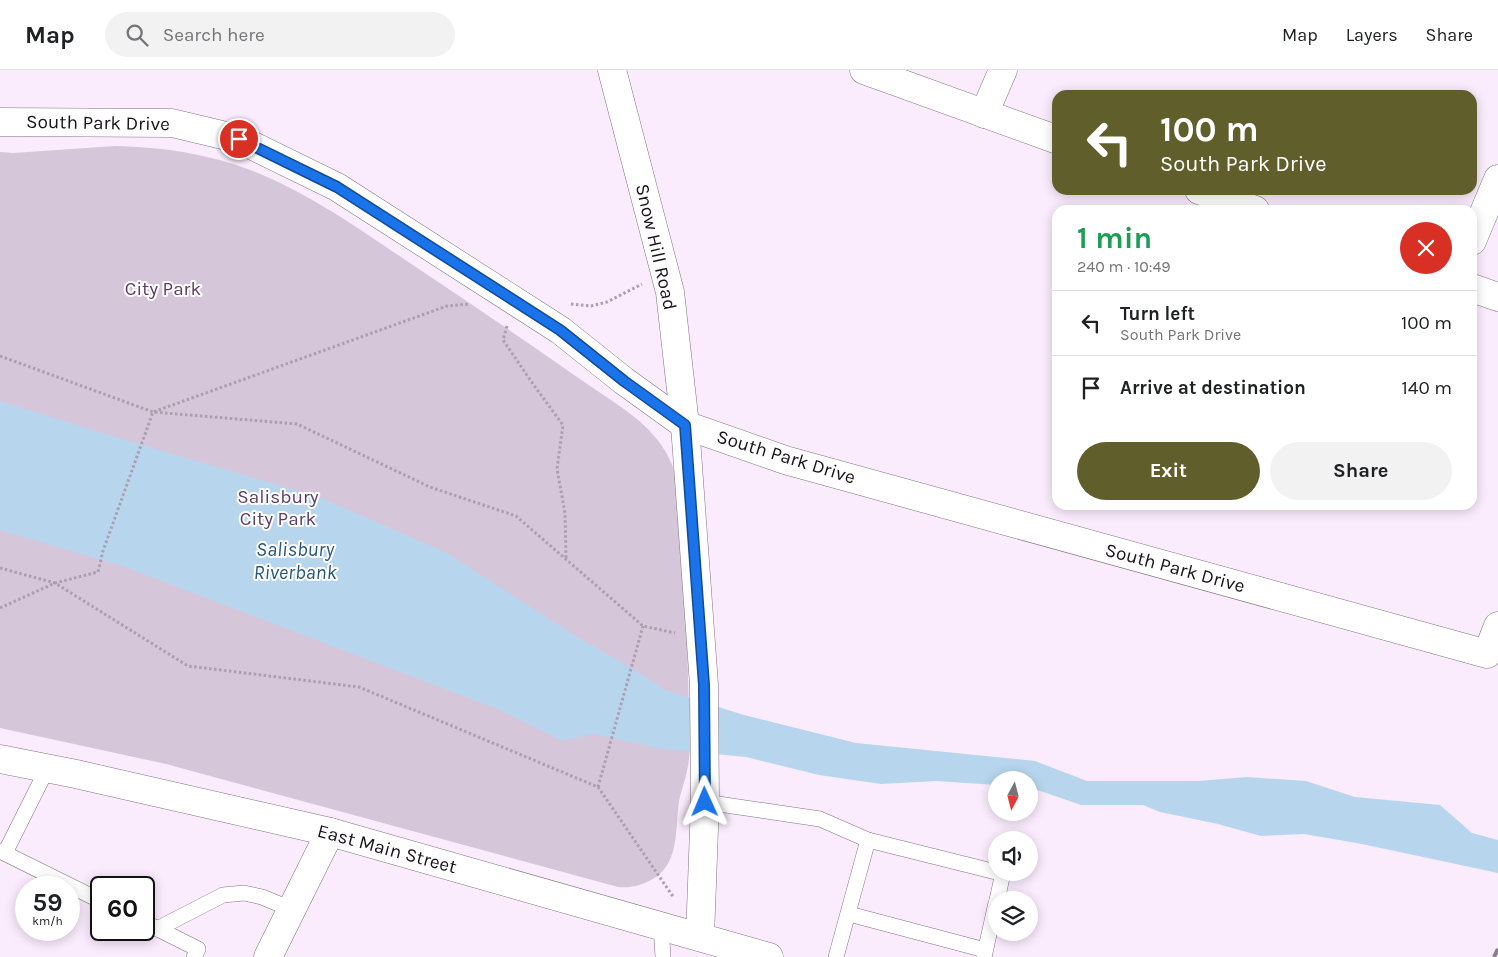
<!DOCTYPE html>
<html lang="en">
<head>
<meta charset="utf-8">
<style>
  body { margin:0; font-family:Karla,sans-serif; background:#f2f2f2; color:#202124; height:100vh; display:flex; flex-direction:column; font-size:19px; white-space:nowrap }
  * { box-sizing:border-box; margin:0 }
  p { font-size:16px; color:#757577 }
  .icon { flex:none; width:28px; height:28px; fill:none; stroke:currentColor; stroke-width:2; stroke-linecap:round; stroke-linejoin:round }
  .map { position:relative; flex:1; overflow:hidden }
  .details { position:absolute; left:1052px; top:135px; width:425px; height:305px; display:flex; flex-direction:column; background:#fff; border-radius:15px; box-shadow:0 2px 12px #0003 }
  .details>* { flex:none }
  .guide { position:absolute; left:1052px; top:20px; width:425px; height:105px; border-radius:15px; box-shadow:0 2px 12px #0003; background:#605f2b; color:#fff; overflow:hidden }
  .needle { width:32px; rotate:187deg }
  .buttons { position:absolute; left:988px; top:701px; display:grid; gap:10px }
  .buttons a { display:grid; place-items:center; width:50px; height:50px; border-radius:50%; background:#fff; box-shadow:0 2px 12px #0003; font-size:25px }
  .speed { position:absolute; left:15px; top:806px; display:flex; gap:10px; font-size:25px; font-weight:700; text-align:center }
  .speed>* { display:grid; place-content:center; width:65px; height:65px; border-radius:50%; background:#fff; box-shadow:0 2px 12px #0003; line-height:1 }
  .speed small { font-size:12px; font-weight:400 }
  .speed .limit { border:2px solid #111; border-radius:8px; background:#fff; color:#111 }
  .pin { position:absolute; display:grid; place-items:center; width:42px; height:42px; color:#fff; margin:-21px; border:2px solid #fff; border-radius:50%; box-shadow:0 1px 5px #0007 }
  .me { position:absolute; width:55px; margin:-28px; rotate:359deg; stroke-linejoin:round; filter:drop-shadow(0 0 4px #0008) }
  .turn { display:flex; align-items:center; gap:18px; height:105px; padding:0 25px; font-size:22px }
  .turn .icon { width:65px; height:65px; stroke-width:2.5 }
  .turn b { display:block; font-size:35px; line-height:42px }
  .round { display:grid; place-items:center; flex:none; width:52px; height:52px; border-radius:26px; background:#f2f2f2 }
  .headline { display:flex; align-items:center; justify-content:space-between; height:85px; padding:0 25px }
  h1 { font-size:30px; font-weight:700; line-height:38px; color:#1e9e55 }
  .action { display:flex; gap:10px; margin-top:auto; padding:10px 25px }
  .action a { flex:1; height:58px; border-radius:30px; background:#605f2b; color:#fff; font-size:20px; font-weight:700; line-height:58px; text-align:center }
  .action a+a { background:#f2f2f2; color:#202124 }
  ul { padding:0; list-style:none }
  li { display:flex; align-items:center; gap:15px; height:65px; padding:0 25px; border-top:1px solid #e0e0e0 }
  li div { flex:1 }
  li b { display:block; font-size:19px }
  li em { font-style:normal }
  header { display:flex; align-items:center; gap:30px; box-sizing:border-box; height:70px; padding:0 25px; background:#fff; border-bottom:1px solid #e0e0e0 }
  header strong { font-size:24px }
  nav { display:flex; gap:28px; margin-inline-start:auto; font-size:18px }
  .search { width:350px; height:45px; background:#f2f2f2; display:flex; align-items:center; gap:12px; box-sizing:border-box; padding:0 18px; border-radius:28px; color:#757577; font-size:19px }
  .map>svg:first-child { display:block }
  .green { fill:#d6c6da }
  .water { fill:#b7d6ed }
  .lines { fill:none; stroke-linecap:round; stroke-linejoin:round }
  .service-casing { stroke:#817383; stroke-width:16 }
  .minor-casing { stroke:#817383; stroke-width:29 }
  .tertiary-casing { stroke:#817383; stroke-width:29 }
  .secondary-casing { stroke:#817383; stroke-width:29 }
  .primary-casing { stroke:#817383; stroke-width:29 }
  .path { stroke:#ab9fad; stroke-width:3; stroke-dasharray:2.5 2.5; stroke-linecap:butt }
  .service { stroke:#fff; stroke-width:15 }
  .minor { stroke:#fff; stroke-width:28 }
  .tertiary { stroke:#fff; stroke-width:28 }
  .secondary { stroke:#fff; stroke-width:28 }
  .primary { stroke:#fff; stroke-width:28 }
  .rail { stroke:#8a808c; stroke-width:4; stroke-dasharray:9 9; stroke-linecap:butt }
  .route-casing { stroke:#114b97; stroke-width:12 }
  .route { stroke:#1a73e8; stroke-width:9 }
  .labels { text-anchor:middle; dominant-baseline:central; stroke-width:4; stroke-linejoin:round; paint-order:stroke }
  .street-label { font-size:19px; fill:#19141a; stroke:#fefefe }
  .park-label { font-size:19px; fill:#5e3d65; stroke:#fefefe }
  .water-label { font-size:20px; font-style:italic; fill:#265879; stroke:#fefefe }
</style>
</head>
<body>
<header>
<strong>Map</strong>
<div class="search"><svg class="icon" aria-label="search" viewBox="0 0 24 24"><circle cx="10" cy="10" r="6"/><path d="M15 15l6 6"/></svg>Search here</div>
<nav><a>Map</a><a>Layers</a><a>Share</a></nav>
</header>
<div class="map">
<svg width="1498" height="887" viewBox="0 0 1498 887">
  <rect width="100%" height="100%" fill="#faebfd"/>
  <!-- green -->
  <path class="green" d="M116,76C163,77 209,84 253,101C306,122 354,155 401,187C443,215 486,244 528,273C550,288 571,303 593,318C621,337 652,355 668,386C678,403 679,434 680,454C687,523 687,593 690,663C690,676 690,688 687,701C685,711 681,721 679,731C675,759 680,795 651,810C640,816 630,818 618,817L166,694L0,658V82L13,83Z"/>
  <!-- water -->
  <polygon class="water" points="0,331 112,366 319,427 447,483 572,564 628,596 665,620 744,645 856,673 1035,691 1087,711 1198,711 1247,707 1306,711 1355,727 1440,735 1472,763 1498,770 1498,803 1362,774 1304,764 1261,766 1218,754 1160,742 1143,735 1081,735 1029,717 1029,710 996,710 996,715 936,711 881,714 819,705 746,687 663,679 592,664 563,671 500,640 125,497 0,460"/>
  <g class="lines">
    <defs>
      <g id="service">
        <polyline points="705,732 820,749 868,770"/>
        <polyline points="0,781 101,831"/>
        <polyline points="5,783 47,699"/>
        <polyline points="997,830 1003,803 999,802"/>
        <polyline points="849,844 985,880"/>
        <polyline points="144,852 198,879 194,887"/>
        <polyline points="661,856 663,887"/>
        <polyline points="157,859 223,825 244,823 262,827 291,839"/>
        <polyline points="836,887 868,770 996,802"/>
        <polyline points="984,887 996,833"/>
      </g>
      <g id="minor">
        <polyline points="864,0 1058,70"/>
        <polyline points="984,44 1003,0"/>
        <polyline points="1199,120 1255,140"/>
        <polyline points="1472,171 1498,109"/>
        <polyline points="1472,218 1498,227"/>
        <polyline points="685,355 785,390 1487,584 1498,556"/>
      </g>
      <polyline id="tertiary" points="0,52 172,53 239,69 337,117 560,260 624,311 685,355"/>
      <polyline id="secondary" points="0,689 76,704 330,762"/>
      <g id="primary">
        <polyline points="612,0 670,222 685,355 704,615 705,732 700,867"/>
        <polyline points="268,887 330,762 769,887"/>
      </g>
    </defs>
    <!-- service casing -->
    <use href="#service" class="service-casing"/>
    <!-- minor casing -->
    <use href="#minor" class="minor-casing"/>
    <!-- tertiary casing -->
    <use href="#tertiary" class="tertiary-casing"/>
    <!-- secondary casing -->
    <use href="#secondary" class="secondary-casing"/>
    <!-- primary casing -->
    <use href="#primary" class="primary-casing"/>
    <!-- path -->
    <g class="path">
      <polyline points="571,234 591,236 607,232 642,214"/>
      <polyline points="507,256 503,270 533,314 563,355 557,399 565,443 566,488"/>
      <polyline points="0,286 153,342 297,354 430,417 516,446 643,556 675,563"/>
      <polyline points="0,498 55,513 188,596 359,617 598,717 674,828"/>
      <polyline points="0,538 55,513 98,502 103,481 153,342 447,236 470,234"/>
      <polyline points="598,717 643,556"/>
    </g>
    <!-- service -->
    <use href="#service" class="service"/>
    <!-- minor -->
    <use href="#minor" class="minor"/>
    <!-- tertiary -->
    <use href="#tertiary" class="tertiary"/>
    <!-- secondary -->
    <use href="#secondary" class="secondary"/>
    <!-- primary -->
    <use href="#primary" class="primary"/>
    <!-- rail -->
    <polyline class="rail" points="1494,887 1498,879"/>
  </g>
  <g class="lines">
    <defs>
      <polyline id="route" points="239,69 337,117 560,260 624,311 685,355 704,615 705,732"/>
    </defs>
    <!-- route casing -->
    <use href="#route" class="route-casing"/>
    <!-- route -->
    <use href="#route" class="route"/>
  </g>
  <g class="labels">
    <!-- street labels -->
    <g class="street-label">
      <text transform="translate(98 53) rotate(1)">South Park Drive</text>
      <text transform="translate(656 177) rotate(77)">Snow Hill Road</text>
      <text transform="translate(786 387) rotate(17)">South Park Drive</text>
      <text transform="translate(1175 498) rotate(15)">South Park Drive</text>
      <text transform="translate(387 779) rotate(15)">East Main Street</text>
    </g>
    <!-- park labels -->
    <g class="park-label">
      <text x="163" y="219">City Park</text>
      <text x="278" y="427">Salisbury<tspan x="278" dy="22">City Park</tspan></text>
    </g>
    <!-- water labels -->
    <g class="water-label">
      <text x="295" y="479">Salisbury<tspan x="295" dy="23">Riverbank</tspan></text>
    </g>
  </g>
</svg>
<div class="buttons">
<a><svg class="needle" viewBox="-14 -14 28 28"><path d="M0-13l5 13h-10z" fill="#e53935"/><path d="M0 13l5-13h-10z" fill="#757577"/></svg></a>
<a><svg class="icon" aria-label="sound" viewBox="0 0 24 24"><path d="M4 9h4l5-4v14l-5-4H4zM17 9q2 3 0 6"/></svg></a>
<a><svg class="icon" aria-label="layers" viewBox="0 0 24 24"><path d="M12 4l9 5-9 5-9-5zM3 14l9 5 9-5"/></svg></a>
</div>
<div class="speed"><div>59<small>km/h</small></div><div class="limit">60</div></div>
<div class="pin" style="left:239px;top:69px;background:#d93025"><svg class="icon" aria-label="arrive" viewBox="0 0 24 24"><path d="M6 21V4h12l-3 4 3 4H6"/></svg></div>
<svg class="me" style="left:705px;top:732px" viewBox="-20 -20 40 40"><path d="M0-17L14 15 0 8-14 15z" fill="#1a73e8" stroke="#fff" stroke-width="4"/></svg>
<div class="guide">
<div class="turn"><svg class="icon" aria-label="left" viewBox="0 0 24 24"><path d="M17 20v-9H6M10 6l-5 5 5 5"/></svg><div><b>100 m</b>South Park Drive</div></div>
</div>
<section class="details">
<div class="headline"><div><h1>1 min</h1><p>240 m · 10:49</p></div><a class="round" style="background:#d93025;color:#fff"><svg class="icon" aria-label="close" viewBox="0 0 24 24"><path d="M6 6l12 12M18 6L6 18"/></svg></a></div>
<ul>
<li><svg class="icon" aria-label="left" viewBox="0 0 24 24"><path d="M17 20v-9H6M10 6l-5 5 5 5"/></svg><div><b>Turn left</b><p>South Park Drive</p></div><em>100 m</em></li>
<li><svg class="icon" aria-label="arrive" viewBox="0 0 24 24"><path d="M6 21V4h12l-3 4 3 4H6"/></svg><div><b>Arrive at destination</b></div><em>140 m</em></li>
</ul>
<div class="action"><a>Exit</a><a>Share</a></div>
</section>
</div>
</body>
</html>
